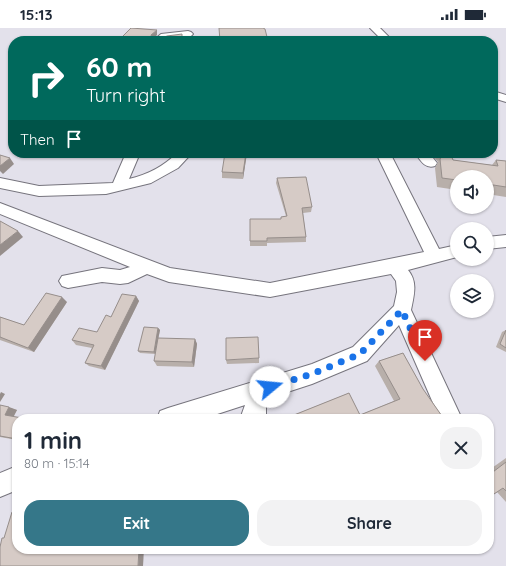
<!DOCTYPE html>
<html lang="en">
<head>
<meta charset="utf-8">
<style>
  body { margin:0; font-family:Quicksand,sans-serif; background:#f2f2f3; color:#1f2937; height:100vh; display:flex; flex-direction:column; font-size:15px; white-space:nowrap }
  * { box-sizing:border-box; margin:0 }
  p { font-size:13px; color:#747a83 }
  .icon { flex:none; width:22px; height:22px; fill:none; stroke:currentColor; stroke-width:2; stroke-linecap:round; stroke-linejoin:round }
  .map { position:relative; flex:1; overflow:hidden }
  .sheet { position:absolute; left:12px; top:386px; width:482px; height:140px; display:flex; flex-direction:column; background:#fff; border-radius:16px; box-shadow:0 1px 3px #0004 }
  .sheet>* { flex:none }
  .top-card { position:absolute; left:8px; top:8px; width:490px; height:122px; border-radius:16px; box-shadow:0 1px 3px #0004; background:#00695c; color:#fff; overflow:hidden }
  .buttons { position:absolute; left:450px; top:142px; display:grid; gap:8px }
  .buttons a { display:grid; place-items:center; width:44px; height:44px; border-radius:50%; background:#fff; box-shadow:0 1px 3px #0004; font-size:20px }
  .pin { position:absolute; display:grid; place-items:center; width:34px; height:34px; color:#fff; margin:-41px -17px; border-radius:50% 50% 50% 0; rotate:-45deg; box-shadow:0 0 4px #0007 }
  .pin .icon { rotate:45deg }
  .me { position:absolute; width:44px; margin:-22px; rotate:73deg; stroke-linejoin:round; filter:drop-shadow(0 0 3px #0008) }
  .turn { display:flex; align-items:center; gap:14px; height:84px; padding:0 12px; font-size:18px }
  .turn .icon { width:52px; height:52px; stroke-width:2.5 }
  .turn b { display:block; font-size:28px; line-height:34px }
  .then { display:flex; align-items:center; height:38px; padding:0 12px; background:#0003; gap:8px; font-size:15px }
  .round { display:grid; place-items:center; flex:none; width:42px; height:42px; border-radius:16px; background:#f2f2f3 }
  .headline { display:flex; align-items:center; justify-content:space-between; height:68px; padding:0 12px }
  h1 { font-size:24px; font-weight:700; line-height:30px }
  .button { display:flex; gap:8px; margin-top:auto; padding:8px 12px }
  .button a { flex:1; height:46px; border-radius:16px; background:#357789; color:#fff; font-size:16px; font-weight:700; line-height:46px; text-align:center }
  .button a+a { background:#f2f2f3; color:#1f2937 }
  .status { display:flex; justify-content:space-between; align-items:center; height:28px; padding:0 20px; background:#fff; direction:ltr }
  .status svg { height:11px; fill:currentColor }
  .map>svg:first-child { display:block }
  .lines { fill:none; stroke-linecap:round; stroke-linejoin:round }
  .minor-casing { stroke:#76747d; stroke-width:2 }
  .minor { fill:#fff; fill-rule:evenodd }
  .wall { fill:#b8afaa }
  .shaded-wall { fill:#968e8b }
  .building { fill:#d6cbc6; stroke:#968e8b }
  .route { stroke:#1a73e8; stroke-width:7; stroke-dasharray:0 12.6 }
</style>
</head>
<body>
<div class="status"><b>15:13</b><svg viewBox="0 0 49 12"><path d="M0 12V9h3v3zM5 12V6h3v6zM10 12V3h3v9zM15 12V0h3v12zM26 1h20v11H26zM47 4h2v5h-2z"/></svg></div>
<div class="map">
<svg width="506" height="538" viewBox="0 0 506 538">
  <rect width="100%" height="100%" fill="#e3e1eb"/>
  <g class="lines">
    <defs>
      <g id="minor">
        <polygon points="370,0 380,0 393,13 383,13"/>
        <polygon points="188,3 191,4 193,6 191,8 167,11 164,13 153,13 161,6"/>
        <polygon points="493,63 506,67 506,74 493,70"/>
        <path d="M126,125H140L129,151C147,147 164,138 177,125H192L178,140L151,155L106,166L39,168L0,160V150L39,158L113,155Z"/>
        <path d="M376,125H390L439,221L457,217V229L408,242C418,254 414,267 411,282L462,391H440L399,297L367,333L312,356L266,371V386L264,391H240L245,377L202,391H157L160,383L168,380L312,336L353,319L394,278L397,264L396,253L391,246L270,269L169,254L147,246L128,255L120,256L102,254L68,260L62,258L59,253L62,248L102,240L120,242L130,239L0,186V175L170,240L270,255L424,224Z"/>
        <path d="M415,125H429L437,135L435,138C425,141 421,133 415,125Z"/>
        <polygon points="506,207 506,219 487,221 487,209"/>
        <polygon points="17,438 17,462 0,469 0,445"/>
      </g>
    </defs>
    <!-- minor casing -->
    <use href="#minor" class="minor-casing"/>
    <!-- minor -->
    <use href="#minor" class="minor"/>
  </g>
  <!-- wall -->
  <g class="wall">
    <polygon points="247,125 243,151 222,150 222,144"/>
    <polygon points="434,125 450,125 453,132 492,137 496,132 506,133 506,169 487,166 487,149 457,149 457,162 437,159 435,140 438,134 434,129"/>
    <polygon points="277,150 312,179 311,184 303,185 306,209 306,214 267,215 267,218 250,218 250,191 281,191 281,189 286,188 276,155"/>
    <polygon points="136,268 139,273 105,342 89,338 85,335 92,320 76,317 72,312 97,304 111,289"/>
    <polygon points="67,274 34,324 0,312 0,289 24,297"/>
    <polygon points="158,300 160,302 155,326 140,325 138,323"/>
    <polygon points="506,302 506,324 496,319 502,304"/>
    <polygon points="195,311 197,316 194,339 157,338 154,333"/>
    <polygon points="403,325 423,361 444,391 284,391 349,365 360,387 394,373 375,338 379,333"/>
    <polygon points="259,330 259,335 227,336 226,332"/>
    <polygon points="0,377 17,382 13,388 17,391 17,412 0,409"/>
    <polygon points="506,430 506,474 497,464 494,466 489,467 489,442"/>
  </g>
  <!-- shaded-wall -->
  <g class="shaded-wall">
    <polygon points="157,2 157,7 152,12 151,7"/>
    <polygon points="246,125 247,125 243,151 243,145"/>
    <polygon points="10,130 14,136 3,146 0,143 0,138"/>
    <polygon points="18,203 23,209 0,228 0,217"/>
    <polygon points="136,268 139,273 105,342 101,338"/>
    <polygon points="62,269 67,274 34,324 28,320"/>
    <polygon points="158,300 160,302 155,326 154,324"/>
    <polygon points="195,311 197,316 194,339 192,334"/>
    <polygon points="1,364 5,366 0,374 0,366"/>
    <polygon points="9,379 17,382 13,390 5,387"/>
    <polygon points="139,521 144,521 143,538 138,538"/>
  </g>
  <!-- building -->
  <g class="building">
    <polygon points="131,0 157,2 151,7 152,10 163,10 167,8 182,6 182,13 118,13"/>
    <polygon points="219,0 263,0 265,1 268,13 220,13"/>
    <polygon points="225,125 246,125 243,145 222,144"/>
    <polygon points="442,125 450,125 453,132 498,138 496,132 506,133 506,159 487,156 487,149 457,149 457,152 442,150 440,131 443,126"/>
    <polygon points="0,127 10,130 0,138"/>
    <polygon points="306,149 312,179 302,180 306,209 267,210 267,213 250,213 250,191 281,191 281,189 287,188 277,150"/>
    <polygon points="0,193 18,203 0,217"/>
    <polygon points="46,265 62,269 28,320 0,309 0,289 24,297"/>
    <polygon points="122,266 136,268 101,338 85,335 94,317 72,312 79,300 97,304 106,287 111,289"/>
    <polygon points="144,299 158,300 154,324 138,323"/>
    <polygon points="506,302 506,320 500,316"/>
    <polygon points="258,309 259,330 226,332 226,310"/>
    <polygon points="158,310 195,311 192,334 154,333"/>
    <polygon points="403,325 423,361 444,391 284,391 349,365 360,387 400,371 379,333"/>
    <polygon points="0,377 9,379 5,387 28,391 17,391 17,411 0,408"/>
    <polygon points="281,387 283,391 269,391"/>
    <polygon points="506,434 506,463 503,460 494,466 489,460 489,447"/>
    <polygon points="12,484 17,484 17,521 139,521 138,538 0,538 0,519 2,510 4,510"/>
    <polygon points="214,521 225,521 215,525"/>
  </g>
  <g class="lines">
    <!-- route -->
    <polyline class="route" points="270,359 312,346 360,326 402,282 425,333"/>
  </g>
</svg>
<div class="buttons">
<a><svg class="icon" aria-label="sound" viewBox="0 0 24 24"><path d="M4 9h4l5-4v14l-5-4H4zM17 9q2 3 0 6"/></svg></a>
<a><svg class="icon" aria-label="search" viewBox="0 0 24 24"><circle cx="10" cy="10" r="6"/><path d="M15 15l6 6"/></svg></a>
<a><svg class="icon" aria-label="layers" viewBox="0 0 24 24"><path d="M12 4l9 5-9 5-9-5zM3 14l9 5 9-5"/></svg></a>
</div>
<div class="pin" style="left:425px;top:333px;background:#d93025"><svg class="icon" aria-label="arrive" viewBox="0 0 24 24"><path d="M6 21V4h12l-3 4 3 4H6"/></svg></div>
<svg class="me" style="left:270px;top:359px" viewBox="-20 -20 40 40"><circle r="19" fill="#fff"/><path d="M0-13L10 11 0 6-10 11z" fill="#1a73e8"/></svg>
<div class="top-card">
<div class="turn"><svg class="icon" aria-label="right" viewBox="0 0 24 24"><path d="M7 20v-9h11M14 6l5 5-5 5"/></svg><div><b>60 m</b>Turn right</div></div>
<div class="then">Then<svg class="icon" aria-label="arrive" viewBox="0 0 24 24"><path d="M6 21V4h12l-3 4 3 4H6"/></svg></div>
</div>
<section class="sheet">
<div class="headline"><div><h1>1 min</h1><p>80 m · 15:14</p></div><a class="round"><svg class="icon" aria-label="close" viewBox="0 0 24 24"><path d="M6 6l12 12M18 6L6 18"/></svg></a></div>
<div class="button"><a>Exit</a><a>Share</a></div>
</section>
</div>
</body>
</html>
